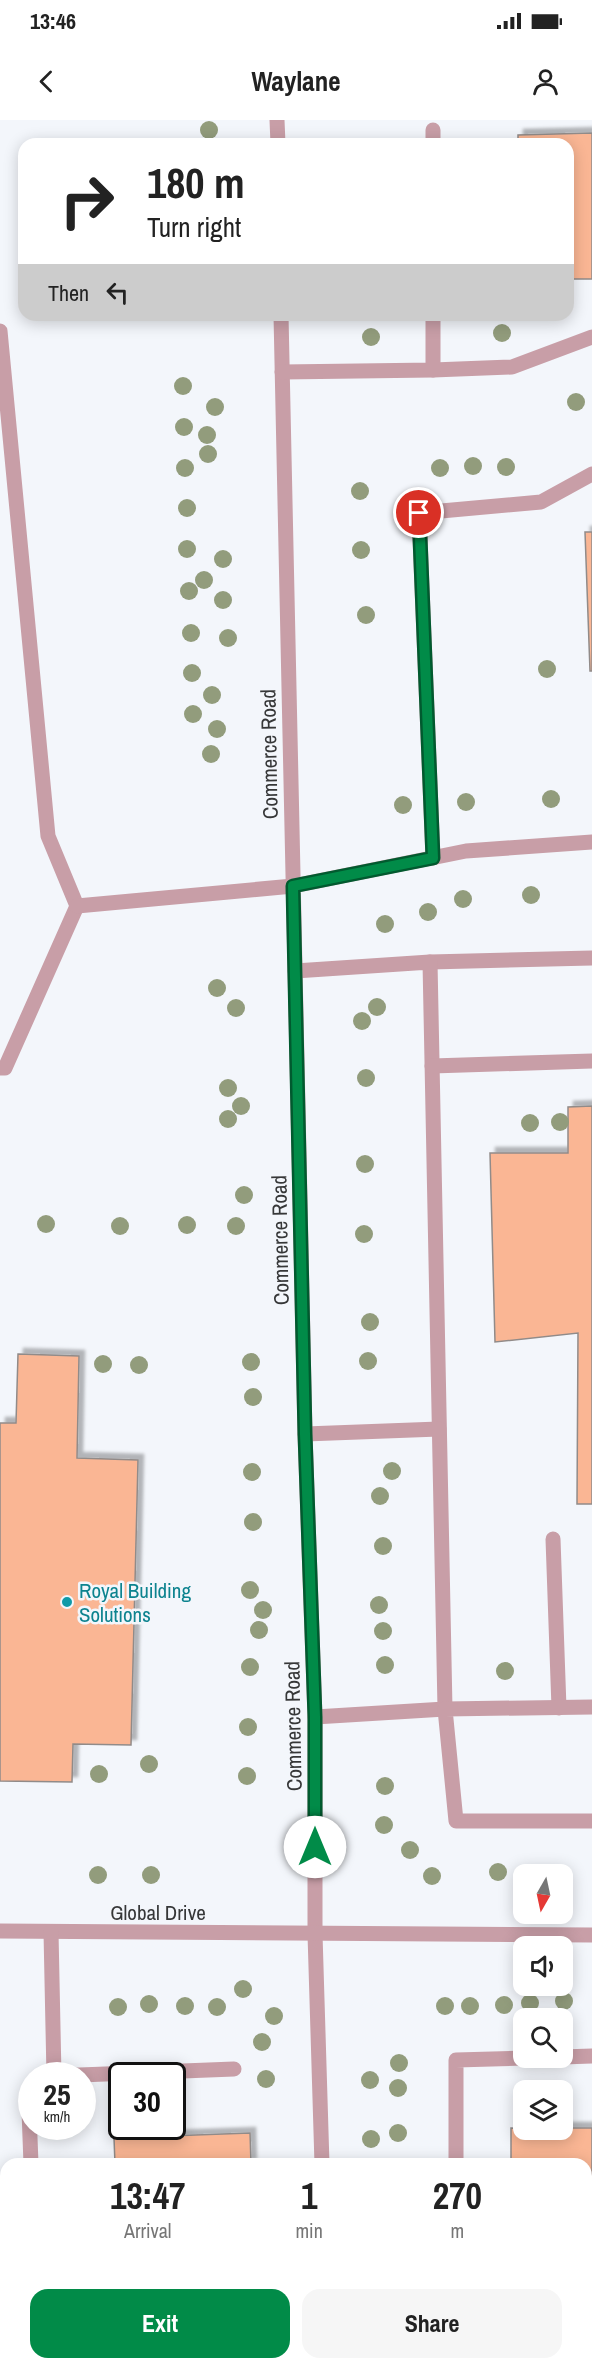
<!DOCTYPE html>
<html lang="en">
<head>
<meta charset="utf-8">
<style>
  body { margin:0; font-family:"Archivo Narrow",sans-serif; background:#f6f6f6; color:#222; height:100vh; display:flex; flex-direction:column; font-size:22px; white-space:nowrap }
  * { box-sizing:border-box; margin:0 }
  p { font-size:20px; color:#767676 }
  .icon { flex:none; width:33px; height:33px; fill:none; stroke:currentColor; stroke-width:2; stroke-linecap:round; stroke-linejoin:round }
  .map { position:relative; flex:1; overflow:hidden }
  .side { position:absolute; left:0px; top:2038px; width:592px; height:212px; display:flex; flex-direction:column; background:#fff; border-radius:18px 18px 0 0; box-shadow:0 3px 15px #0003 }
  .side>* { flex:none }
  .top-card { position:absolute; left:18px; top:18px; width:556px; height:183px; border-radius:18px; box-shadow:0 3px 15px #0003; background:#fff; color:#222; overflow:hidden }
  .needle { width:39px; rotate:189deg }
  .buttons { position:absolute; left:513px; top:1744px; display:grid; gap:12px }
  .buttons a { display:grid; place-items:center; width:60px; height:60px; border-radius:12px; background:#fff; box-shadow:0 3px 15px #0003; font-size:30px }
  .speed { position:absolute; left:18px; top:1942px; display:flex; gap:12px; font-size:30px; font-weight:700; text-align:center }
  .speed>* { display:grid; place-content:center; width:78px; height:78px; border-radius:50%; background:#fff; box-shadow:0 3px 15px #0003; line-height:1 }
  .speed small { font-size:15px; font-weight:400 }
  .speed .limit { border:3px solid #111; border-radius:9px; background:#fff; color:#111 }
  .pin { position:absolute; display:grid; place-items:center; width:51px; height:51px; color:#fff; margin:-26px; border:3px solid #fff; border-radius:50%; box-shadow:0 2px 6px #0007 }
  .me { position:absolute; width:66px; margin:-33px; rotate:0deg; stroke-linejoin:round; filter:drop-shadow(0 0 4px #0008) }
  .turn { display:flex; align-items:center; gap:21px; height:126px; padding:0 30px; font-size:27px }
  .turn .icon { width:78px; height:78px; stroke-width:2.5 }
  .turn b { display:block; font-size:42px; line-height:51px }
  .then { display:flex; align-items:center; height:57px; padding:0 30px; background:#0003; gap:12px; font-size:22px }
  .eta { display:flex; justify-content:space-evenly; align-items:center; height:102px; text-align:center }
  .eta b { font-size:36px; font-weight:700; line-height:42px }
  .cta { display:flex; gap:12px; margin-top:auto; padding:12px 30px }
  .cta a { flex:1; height:69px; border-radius:18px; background:#018b48; color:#fff; font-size:24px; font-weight:700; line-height:69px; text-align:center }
  .cta a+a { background:#f6f6f6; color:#222 }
  .status { display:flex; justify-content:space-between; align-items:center; height:42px; padding:0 30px; background:#fff; direction:ltr }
  .status svg { height:16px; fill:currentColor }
  header { display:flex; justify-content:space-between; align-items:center; height:78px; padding:0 30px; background:#fff; font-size:27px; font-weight:700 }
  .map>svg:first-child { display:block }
  .building { fill:#fab694; stroke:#918b89; stroke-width:1.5; filter:url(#shadow) }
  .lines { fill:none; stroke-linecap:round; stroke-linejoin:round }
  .minor { stroke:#c89ea7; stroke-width:15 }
  .tree { fill:#929c7c }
  .route-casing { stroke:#015a2f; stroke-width:15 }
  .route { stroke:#018b48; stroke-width:10 }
  .culture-dot { fill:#0f9aa8; stroke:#f3f6fb; stroke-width:2 }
  .labels { text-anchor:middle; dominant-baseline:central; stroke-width:5; stroke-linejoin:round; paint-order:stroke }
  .street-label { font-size:21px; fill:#363738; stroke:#f3f6fb }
  .culture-label { font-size:21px; fill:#0d838f; stroke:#f3f6fb; text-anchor:start }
</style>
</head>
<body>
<div class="status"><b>13:46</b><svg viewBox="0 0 49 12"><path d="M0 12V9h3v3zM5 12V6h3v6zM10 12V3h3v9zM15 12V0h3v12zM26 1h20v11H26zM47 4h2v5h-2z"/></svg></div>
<header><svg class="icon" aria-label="back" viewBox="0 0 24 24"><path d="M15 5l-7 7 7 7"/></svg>Waylane<svg class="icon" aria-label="person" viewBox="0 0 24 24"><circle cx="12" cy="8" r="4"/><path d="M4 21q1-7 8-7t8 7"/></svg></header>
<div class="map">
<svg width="592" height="2249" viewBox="0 0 592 2249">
  <defs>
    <filter id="shadow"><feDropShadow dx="5.5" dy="-5.5" stdDeviation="1.5" flood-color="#0004"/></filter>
  </defs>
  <rect width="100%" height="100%" fill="#f3f6fb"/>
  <!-- building -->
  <g class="building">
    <polygon points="592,13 592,159 568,159 568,24 518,24 518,15"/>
    <polygon points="585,412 592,412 592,551 590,551"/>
    <polygon points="592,986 592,1384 577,1384 578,1213 495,1222 490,1033 568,1033 568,987"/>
    <polygon points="18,1234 79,1236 77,1338 138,1340 131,1625 73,1624 72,1662 0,1661 0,1303 16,1303"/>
    <polygon points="511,2008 562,2010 562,2008 592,2008 592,2249 512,2249 512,2244 586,2244 586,2044 511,2044"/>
    <polygon points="250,2013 251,2044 115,2044 114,2018"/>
  </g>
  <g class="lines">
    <!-- minor -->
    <g class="minor">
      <polyline points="277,0 278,24"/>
      <polyline points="433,24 433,10"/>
      <polyline points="281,195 305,1314 315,1597 315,1814 322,2044"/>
      <polyline points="0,211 48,716 77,786 5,948 0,948"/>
      <polyline points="433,250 512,247 592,217"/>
      <polyline points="282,252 433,250 433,195"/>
      <polyline points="433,738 419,393 541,382 592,354"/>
      <polyline points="77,786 293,766 466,731 592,722"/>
      <polyline points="430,842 592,838"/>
      <polyline points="295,851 430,842 445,1589 315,1597"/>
      <polyline points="432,946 592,941"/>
      <polyline points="305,1314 439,1309"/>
      <polyline points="553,1419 559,1588"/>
      <polyline points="592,1587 445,1589 456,1701 592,1701"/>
      <polyline points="0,1811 592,1815"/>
      <polyline points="51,1812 54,1956 234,1949"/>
      <polyline points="562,1937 592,1936"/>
      <polyline points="31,2044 29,1991 32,1982"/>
      <polyline points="456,2044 456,1940 524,1938"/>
      <polyline points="38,2244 38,2249"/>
      <polyline points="327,2244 327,2249"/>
      <polyline points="456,2249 456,2244"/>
    </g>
  </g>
  <!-- trees -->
  <g class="tree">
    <circle cx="209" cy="10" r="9"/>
    <circle cx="502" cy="213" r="9"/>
    <circle cx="371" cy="217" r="9"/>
    <circle cx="183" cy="266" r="9"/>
    <circle cx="576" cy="282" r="9"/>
    <circle cx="215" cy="287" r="9"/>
    <circle cx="184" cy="307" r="9"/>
    <circle cx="207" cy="315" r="9"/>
    <circle cx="208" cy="334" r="9"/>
    <circle cx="473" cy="346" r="9"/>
    <circle cx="506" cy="347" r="9"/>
    <circle cx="185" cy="348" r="9"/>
    <circle cx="440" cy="348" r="9"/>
    <circle cx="360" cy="371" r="9"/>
    <circle cx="187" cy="388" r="9"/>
    <circle cx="187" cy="429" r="9"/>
    <circle cx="361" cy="430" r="9"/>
    <circle cx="223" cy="439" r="9"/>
    <circle cx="204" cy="460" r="9"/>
    <circle cx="189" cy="471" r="9"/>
    <circle cx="223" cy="480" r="9"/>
    <circle cx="366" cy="495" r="9"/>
    <circle cx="191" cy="513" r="9"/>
    <circle cx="228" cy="518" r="9"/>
    <circle cx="547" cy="549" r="9"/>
    <circle cx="192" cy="553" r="9"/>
    <circle cx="212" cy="575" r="9"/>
    <circle cx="193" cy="594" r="9"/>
    <circle cx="217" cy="609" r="9"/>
    <circle cx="211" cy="634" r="9"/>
    <circle cx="551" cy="679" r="9"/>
    <circle cx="466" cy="682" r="9"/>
    <circle cx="403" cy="685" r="9"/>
    <circle cx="531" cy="775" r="9"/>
    <circle cx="463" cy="779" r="9"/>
    <circle cx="428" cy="792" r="9"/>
    <circle cx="385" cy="804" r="9"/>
    <circle cx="217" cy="868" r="9"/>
    <circle cx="377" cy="887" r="9"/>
    <circle cx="236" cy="888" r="9"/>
    <circle cx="362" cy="901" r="9"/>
    <circle cx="366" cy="958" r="9"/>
    <circle cx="228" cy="968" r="9"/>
    <circle cx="241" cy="986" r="9"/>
    <circle cx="228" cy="999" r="9"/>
    <circle cx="560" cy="1002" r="9"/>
    <circle cx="530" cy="1003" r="9"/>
    <circle cx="365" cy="1044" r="9"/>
    <circle cx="244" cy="1075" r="9"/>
    <circle cx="46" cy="1104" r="9"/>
    <circle cx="187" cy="1105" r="9"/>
    <circle cx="120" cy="1106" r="9"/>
    <circle cx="236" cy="1106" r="9"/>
    <circle cx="364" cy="1114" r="9"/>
    <circle cx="370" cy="1202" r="9"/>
    <circle cx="368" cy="1241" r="9"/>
    <circle cx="251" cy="1242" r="9"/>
    <circle cx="103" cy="1244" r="9"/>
    <circle cx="139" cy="1245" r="9"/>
    <circle cx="253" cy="1277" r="9"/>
    <circle cx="392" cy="1351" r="9"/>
    <circle cx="252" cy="1352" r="9"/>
    <circle cx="380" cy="1376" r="9"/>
    <circle cx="253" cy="1402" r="9"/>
    <circle cx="383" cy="1426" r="9"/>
    <circle cx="250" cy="1470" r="9"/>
    <circle cx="379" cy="1485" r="9"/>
    <circle cx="263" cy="1490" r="9"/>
    <circle cx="259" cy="1510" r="9"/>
    <circle cx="383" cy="1511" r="9"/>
    <circle cx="385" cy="1545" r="9"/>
    <circle cx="250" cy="1547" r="9"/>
    <circle cx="505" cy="1551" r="9"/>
    <circle cx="248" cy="1607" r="9"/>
    <circle cx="149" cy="1644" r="9"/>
    <circle cx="99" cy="1654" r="9"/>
    <circle cx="247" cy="1656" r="9"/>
    <circle cx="385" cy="1666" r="9"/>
    <circle cx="384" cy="1705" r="9"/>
    <circle cx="410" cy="1730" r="9"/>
    <circle cx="498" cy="1752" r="9"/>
    <circle cx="98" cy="1755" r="9"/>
    <circle cx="151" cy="1755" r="9"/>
    <circle cx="432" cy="1756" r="9"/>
    <circle cx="243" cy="1869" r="9"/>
    <circle cx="564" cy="1881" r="9"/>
    <circle cx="530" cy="1883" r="9"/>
    <circle cx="149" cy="1884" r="9"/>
    <circle cx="504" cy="1885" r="9"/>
    <circle cx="185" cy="1886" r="9"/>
    <circle cx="445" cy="1886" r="9"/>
    <circle cx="470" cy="1886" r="9"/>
    <circle cx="118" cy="1887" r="9"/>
    <circle cx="217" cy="1887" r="9"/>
    <circle cx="274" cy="1896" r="9"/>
    <circle cx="262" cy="1922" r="9"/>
    <circle cx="399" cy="1943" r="9"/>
    <circle cx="266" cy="1959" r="9"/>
    <circle cx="370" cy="1960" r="9"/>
    <circle cx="398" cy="1968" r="9"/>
    <circle cx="398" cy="2013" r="9"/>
    <circle cx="371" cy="2019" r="9"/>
  </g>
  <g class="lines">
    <defs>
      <polyline id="route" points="315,1727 315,1597 305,1314 293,766 433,738 419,393"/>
    </defs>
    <!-- route casing -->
    <use href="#route" class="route-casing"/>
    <!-- route -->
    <use href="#route" class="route"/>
  </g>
  <!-- markers -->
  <circle class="culture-dot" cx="67" cy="1482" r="6"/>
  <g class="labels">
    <!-- street labels -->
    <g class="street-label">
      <text transform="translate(269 634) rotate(-91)">Commerce Road</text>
      <text transform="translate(280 1120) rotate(-91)">Commerce Road</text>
      <text transform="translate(293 1606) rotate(-91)">Commerce Road</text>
      <text x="158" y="1792">Global Drive</text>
    </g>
    <!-- culture labels -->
    <g class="culture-label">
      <text x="79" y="1470">Royal Building<tspan x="79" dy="24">Solutions</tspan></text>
    </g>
  </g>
</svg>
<div class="buttons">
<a><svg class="needle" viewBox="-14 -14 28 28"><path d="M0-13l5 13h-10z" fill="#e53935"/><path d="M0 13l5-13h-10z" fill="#767676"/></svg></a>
<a><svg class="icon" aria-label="sound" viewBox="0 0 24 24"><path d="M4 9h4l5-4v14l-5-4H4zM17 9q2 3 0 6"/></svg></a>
<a><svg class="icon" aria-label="search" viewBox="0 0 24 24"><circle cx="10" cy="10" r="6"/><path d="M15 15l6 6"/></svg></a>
<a><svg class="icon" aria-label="layers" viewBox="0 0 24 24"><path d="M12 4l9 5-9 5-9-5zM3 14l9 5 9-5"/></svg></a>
</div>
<div class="speed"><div>25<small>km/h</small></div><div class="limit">30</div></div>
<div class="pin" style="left:419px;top:393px;background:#d93025"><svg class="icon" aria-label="arrive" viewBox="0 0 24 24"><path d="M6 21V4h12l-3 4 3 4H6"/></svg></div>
<svg class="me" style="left:315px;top:1727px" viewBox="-20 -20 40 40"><circle r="19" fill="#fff"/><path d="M0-13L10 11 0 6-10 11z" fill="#018b48"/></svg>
<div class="top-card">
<div class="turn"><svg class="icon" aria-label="right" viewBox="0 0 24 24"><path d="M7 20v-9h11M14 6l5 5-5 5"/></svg><div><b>180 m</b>Turn right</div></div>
<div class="then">Then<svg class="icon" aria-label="left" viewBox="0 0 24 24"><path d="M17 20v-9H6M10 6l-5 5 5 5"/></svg></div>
</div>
<section class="side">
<div class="eta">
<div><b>13:47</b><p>Arrival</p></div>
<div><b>1</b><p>min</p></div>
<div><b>270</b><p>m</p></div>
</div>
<div class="cta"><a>Exit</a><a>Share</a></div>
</section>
</div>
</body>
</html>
